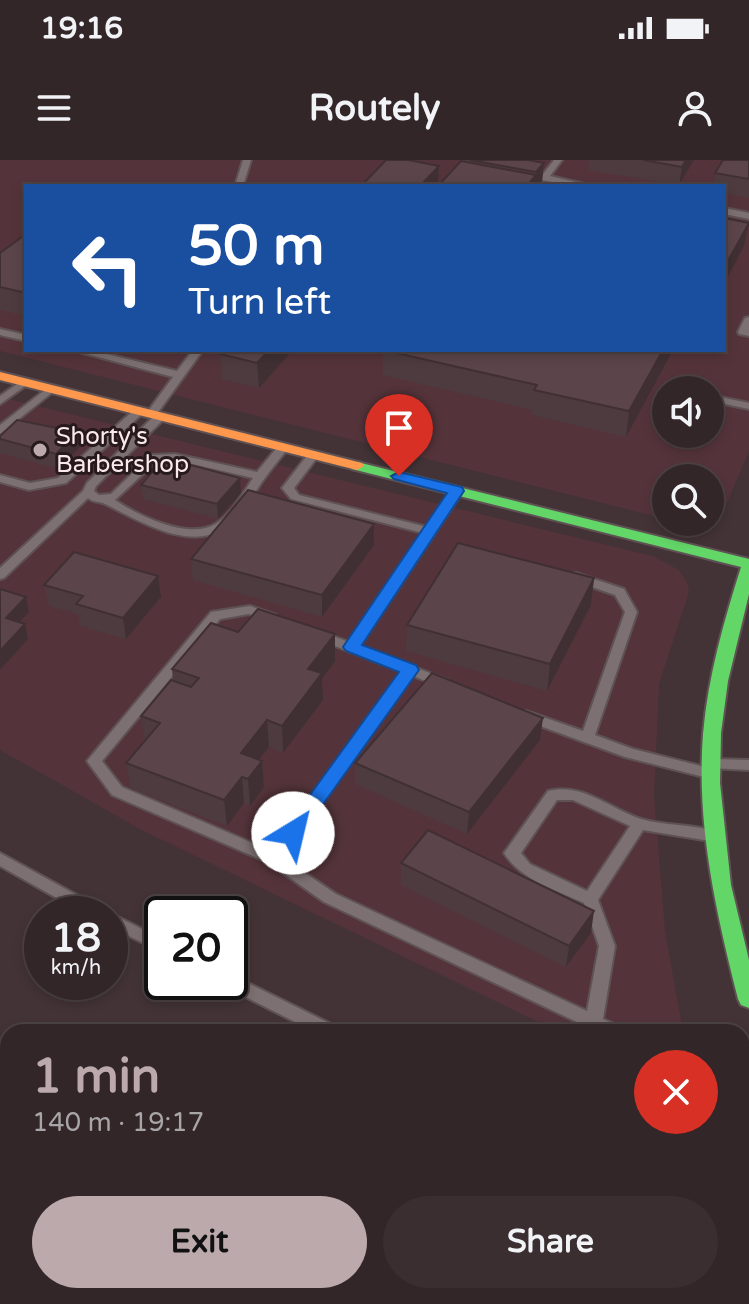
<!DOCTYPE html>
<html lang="en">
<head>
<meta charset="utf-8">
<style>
  body { margin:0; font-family:"Varela Round",sans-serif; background:#3a2e30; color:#f1f3f6; height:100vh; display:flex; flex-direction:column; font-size:30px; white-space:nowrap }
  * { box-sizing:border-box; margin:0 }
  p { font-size:26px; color:#a8a5a8 }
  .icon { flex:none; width:44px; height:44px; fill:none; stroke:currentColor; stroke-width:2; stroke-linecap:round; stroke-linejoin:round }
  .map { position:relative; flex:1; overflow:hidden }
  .sheet { position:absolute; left:0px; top:864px; width:750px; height:280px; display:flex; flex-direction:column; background:#322628; border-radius:24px 24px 0 0; box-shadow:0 4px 12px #0003,0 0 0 2px #4d4345 }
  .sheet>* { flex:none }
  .top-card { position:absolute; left:24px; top:24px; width:702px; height:168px; border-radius:0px; box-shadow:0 4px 12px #0003,0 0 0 2px #4d4345; background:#1a4fa0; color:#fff; overflow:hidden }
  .tools { position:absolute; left:652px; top:216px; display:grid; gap:16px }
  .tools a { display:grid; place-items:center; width:72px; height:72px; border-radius:50%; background:#322628; box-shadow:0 4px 12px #0003,0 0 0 2px #4d4345; font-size:40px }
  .speed { position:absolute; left:24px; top:736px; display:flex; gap:16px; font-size:40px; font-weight:700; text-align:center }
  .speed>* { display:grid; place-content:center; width:104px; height:104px; border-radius:50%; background:#322628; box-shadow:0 4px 12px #0003,0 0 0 2px #4d4345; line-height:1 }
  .speed small { font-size:20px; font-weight:400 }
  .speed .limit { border:4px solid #111; border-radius:12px; background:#fff; color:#111 }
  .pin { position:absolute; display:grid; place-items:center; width:68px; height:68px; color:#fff; margin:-82px -34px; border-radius:50% 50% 50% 0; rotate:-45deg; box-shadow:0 0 8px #0007 }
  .pin .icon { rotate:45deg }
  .me { position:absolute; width:88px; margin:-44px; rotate:36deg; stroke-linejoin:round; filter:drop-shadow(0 0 6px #0008) }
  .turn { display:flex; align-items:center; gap:28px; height:168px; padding:0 32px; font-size:36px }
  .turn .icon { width:104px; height:104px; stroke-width:2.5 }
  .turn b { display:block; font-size:56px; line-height:68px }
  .round { display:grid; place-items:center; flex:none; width:84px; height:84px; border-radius:42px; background:#3a2e30 }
  .overview { display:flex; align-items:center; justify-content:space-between; height:136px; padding:0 32px }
  h1 { font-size:48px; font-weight:700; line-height:60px; color:#bba9ac }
  .primary-button { display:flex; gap:16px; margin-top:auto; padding:16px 32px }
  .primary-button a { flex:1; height:92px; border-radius:48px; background:#bba9ac; color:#111; font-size:32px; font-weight:700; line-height:92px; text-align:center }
  .primary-button a+a { background:#3a2e30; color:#f1f3f6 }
  .status { display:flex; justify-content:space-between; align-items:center; height:56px; padding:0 40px; background:#322628; direction:ltr }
  .status svg { height:22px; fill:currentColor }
  header { display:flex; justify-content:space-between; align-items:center; height:104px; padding:0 32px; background:#322628; font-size:36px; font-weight:700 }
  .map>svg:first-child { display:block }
  .built { fill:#54343a; fill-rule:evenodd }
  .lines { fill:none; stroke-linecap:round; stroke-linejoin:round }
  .lane-casing { stroke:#5f5254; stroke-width:4 }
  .fast-casing { stroke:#5f5254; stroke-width:4 }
  .slow-casing { stroke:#5f5254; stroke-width:4 }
  .lane { fill:#7d7072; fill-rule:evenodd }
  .fast { fill:#63d668; fill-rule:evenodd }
  .slow { fill:#ff974d; fill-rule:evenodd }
  .rail-casing { stroke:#7e7274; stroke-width:10 }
  .rail { stroke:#271a1c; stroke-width:7; stroke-dasharray:22; stroke-linecap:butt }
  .wall { fill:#4e3b40 }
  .shaded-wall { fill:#403034 }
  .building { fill:#5b454a; stroke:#403034; stroke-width:2 }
  .route { fill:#1a73e8; stroke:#114b97; stroke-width:2 }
  .poi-dot { fill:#bba9ac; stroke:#271a1c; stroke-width:3 }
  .labels { text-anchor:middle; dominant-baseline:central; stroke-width:6; stroke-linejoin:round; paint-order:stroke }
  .poi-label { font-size:24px; fill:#fbe9ec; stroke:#271a1c; text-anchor:start }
</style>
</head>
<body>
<div class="status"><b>19:16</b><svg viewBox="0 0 49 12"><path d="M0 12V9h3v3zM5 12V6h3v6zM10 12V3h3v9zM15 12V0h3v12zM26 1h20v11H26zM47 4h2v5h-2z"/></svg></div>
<header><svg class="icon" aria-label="menu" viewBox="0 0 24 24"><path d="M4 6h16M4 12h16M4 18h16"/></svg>Routely<svg class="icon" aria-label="person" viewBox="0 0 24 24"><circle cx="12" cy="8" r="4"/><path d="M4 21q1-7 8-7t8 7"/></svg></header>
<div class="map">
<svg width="749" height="1144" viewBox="0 0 749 1144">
  <rect width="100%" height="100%" fill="#433336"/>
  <!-- built -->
  <g class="built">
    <path d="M0,0H749V291L723,352L708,364L677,362H710V318H666V359L0,191ZM26,26H724V190H26ZM666,230H710V274H666Z"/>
    <polygon points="0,237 652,396 679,410 688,425 689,432 659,524 654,636 665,771 683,872 559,872 142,670 0,590"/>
  </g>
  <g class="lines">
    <defs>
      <g id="lane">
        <polygon points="243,0 251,0 243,26 235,26"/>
        <polygon points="554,0 562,0 550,16 593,26 574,26 541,20 540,18"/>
        <polygon points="724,48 749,53 749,59 724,54"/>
        <polygon points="749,157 749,176 739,174 738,172 745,158"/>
        <polygon points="0,169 26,175 26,181 0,175"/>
        <path d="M72,190H90L177,211L193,190H203L156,255L165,254V258L96,326L94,331L99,335L111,334L151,295L175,294L257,312L279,285L283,284L289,287C280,299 270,310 262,322C252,337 242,355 228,366C191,394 138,360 105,344C99,341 94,343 88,338L4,418L0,419V408L83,331L87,323L154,256H147L146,254L173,217ZM158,300H175L253,318C243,333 233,352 217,363C190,381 139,356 115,340Z"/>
        <polygon points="24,219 28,220 28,224 0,244 0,236"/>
        <polygon points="50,226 54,227 54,231 0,274 0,265"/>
        <polygon points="710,235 749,243 749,249 710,241"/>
        <polygon points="139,248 144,251 143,253 66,323 29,330 0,322 0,315 30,323 58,318 135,249"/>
        <path d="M313,292L319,295L294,328L299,335L427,367L453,329H461L463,331L360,486L448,520L450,523L443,528L413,516L283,698L336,734L587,851L599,786L584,743C556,730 521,720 504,693L507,689L548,631C583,622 610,649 641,659C665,666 691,664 715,671L717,675L715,679L710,681L643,670L598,740L615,786L603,859L621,867L623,872H598L324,742L269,703L112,635L87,601L211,452L250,446L276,455L277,458L276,461L271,462L249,454L220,459L102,601L122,627L271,691L402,512L312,477L310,474L317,470L349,482L423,373L291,339L282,328L309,293ZM557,640H573L630,666L587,731L530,704L521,693Z"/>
        <polygon points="576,413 624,429 637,452 595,575 633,589 713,609 715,613 713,617 708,618 625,597 521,559 519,556 521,553 526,551 583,571 625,452 615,435 572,420 570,417 572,414"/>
        <polygon points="715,599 749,600 749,610 710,608 708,604"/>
        <polygon points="0,693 104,750 106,754 85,754 0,706"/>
        <polygon points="109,754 110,754 116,756 162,779 162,792 110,767"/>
        <polygon points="230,814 337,867 339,872 315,872 224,826 222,822 230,822"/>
        <rect x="742" y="894" width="7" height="14"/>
        <rect x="742" y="1000" width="7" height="16"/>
      </g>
      <path id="fast" d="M357,302L749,399V434L728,521L721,573L720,623L731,725L749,800V848L741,845L738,839C716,752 696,665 703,574C708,516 724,461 741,407L352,309L350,306Z"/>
      <polygon id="slow" points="0,212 362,303 364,306 357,310 0,220"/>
    </defs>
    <!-- lane casing -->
    <use href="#lane" class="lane-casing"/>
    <!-- fast casing -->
    <use href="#fast" class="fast-casing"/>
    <!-- slow casing -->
    <use href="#slow" class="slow-casing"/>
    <!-- lane -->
    <use href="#lane" class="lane"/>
    <!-- fast -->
    <use href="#fast" class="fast"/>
    <!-- slow -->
    <use href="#slow" class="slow"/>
    <defs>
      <g id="rail">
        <polyline points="0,889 8,893"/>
        <polyline points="0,921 8,925"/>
        <polyline points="0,1018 8,1020"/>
        <polyline points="396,1136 414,1144"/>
        <polyline points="420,1136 436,1144"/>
        <polyline points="493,1136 509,1144"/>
      </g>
    </defs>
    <!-- rail casing -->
    <use href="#rail" class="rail-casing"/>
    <!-- rail -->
    <use href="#rail" class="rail"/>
  </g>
  <!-- wall -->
  <g class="wall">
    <polygon points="459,0 528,0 544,3 542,21 539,26 361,26 439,6 438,26 459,2"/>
    <polygon points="589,0 694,0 679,25 588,10"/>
    <polygon points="749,0 749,38 724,33 724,26 713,26 715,13"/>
    <polygon points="26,74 26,156 0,150 0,93"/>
    <polygon points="224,190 293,190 259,228 222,219 220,194"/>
    <polygon points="383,190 673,190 626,277 532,255 532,250 383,215"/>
    <polygon points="0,276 80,287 58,309 0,293"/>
    <polygon points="141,325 241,333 218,359 143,339"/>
    <polygon points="374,385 322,457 193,420 191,399"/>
    <polygon points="594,418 591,445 547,531 406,491 407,465"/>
    <polygon points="44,425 161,437 126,479 80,466 78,454 49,446"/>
    <polygon points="238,472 335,501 322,519 323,540 283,593 269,587 259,600 262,601 264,627 250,646 244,643 227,666 131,629 126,603 145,581 141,556 173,521 172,509"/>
    <polygon points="540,580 467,674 355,624 355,603"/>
    <polygon points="401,703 591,773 566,807 401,725"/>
  </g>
  <!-- shaded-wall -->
  <g class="shaded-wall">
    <polygon points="686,0 694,0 679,25 682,7"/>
    <polygon points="544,3 542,21 539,26 527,26"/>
    <polygon points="439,6 438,26 420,26"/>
    <polygon points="749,63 744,86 724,124 724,108"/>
    <polygon points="269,190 293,190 259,228 257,203"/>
    <polygon points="663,190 673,190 626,277 629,251"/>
    <polygon points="77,272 80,287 58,309 56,294"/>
    <polygon points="240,318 241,333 218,359 217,344"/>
    <polygon points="374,364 374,385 322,457 322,435"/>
    <polygon points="158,416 161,437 126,479 123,458"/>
    <polygon points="594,418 591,445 547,531 550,504"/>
    <polygon points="26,437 29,452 9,473 6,458"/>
    <polygon points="25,464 28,479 0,510 0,491"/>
    <polygon points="335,474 335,501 322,519 323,540 283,593 282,566 308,509"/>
    <polygon points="543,558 540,580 467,674 469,652"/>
    <polygon points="267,560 269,587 245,618 241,593"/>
    <polygon points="262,601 264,627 250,646 248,619"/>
    <polygon points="242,617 244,643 227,666 224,640"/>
    <polygon points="594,751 591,773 566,807 569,786"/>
  </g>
  <!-- building -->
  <g class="building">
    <polygon points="386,0 408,0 439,6 420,26 361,26"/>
    <polygon points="470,0 528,0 544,3 536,12"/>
    <polygon points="643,0 686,0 682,7"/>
    <polygon points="723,0 749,0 749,19 715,13"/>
    <polygon points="461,1 536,15 527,26 438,26"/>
    <polygon points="724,58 749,63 724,108"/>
    <polygon points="26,74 26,133 0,127 0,93"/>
    <polygon points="224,190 269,190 257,203 220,194"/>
    <polygon points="383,190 663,190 629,251 534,230 537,225"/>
    <polygon points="17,260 77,272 56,294 0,279 0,276"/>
    <polygon points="164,298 240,318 217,344 141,325"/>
    <polygon points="248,330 374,364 322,435 191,399"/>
    <polygon points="458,383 594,418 550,504 407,465"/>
    <polygon points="74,392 158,416 123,458 76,444 83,436 44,425"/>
    <polygon points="0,429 26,437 6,458 25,464 0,491"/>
    <polygon points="258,449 335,474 308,509 322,513 282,566 267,560 241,593 262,601 248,619 242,617 224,640 126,603 160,563 141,556 171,520 191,527 199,518 172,509 211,463 238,472"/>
    <polygon points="432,513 543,558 469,652 355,603"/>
    <polygon points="428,670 594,751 569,786 401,703"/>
    <polygon points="638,1136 664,1136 671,1139 670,1144 635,1144"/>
  </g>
  <!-- route -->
  <polygon class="route" points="399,312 462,327 464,331 362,485 416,505 419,510 299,678 286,678 283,673 286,668 399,512 346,491 343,487 447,333 394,319 391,316"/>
  <!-- markers -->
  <circle class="poi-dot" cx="40" cy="290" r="8"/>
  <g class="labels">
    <!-- poi labels -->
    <g class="poi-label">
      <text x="56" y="276">Shorty's<tspan x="56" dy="28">Barbershop</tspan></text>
    </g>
  </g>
</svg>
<div class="tools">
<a><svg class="icon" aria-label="sound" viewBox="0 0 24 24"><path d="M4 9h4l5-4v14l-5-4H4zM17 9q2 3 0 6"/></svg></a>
<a><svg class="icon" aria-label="search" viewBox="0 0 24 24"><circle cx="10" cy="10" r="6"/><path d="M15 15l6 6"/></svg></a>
</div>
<div class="speed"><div>18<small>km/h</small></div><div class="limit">20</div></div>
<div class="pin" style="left:399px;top:316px;background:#d93025"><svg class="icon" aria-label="arrive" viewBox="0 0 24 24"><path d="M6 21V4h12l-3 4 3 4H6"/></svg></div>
<svg class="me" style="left:293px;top:673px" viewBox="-20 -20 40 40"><circle r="19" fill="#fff"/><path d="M0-13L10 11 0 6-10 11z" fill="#1a73e8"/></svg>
<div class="top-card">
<div class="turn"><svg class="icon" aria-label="left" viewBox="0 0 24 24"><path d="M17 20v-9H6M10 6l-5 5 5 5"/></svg><div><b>50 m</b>Turn left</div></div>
</div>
<section class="sheet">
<div class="overview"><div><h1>1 min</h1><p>140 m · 19:17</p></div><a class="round" style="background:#d93025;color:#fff"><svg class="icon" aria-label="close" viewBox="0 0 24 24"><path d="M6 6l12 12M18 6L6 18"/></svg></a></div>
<div class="primary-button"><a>Exit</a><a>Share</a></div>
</section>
</div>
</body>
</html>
